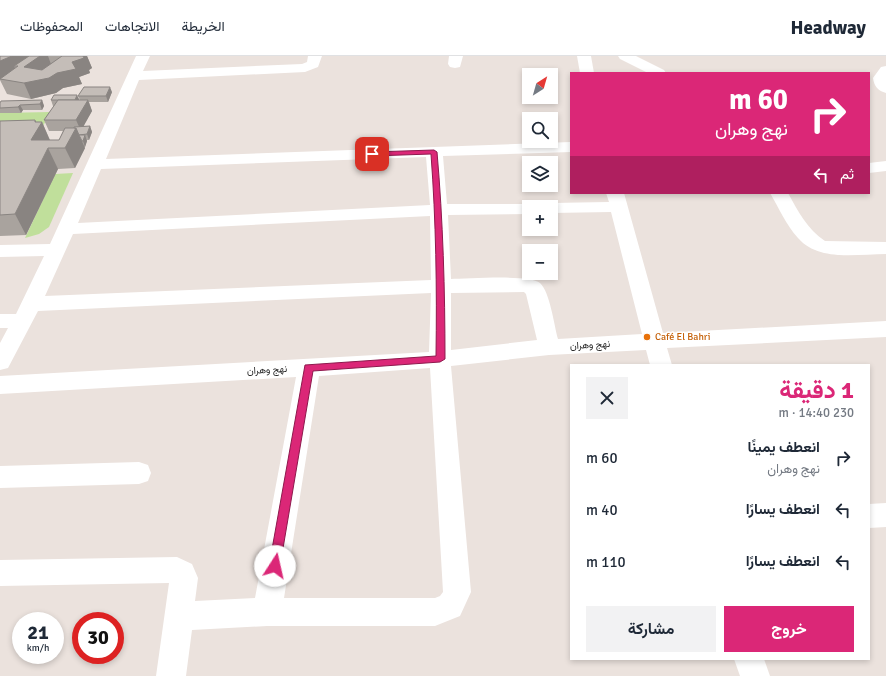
<!DOCTYPE html>
<html lang="ar">
<head>
<meta charset="utf-8">
<style>
  body { margin:0; font-family:Signika,Vazirmatn,sans-serif; background:#f2f2f3; color:#1f2937; direction:rtl; height:100vh; display:flex; flex-direction:column; font-size:15px; white-space:nowrap }
  * { box-sizing:border-box; margin:0 }
  p { font-size:13px; color:#747a83 }
  .icon { flex:none; width:22px; height:22px; fill:none; stroke:currentColor; stroke-width:2; stroke-linecap:round; stroke-linejoin:round }
  .map { position:relative; flex:1; overflow:hidden; direction:ltr }
  .side { position:absolute; left:570px; top:308px; width:300px; height:296px; display:flex; flex-direction:column; background:#fff; border-radius:0px; box-shadow:0 2px 6px #0003; direction:rtl }
  .side>* { flex:none }
  .banner { position:absolute; left:570px; top:16px; width:300px; height:122px; border-radius:0px; box-shadow:0 2px 6px #0003; direction:rtl; background:#db2777; color:#fff; overflow:hidden }
  .needle { width:26px; rotate:37deg }
  .fabs { position:absolute; left:522px; top:12px; display:grid; gap:8px }
  .fabs a { display:grid; place-items:center; width:36px; height:36px; border-radius:0px; background:#fff; box-shadow:0 2px 6px #0003; font-size:20px }
  .speed { position:absolute; left:12px; top:556px; display:flex; gap:8px; font-size:20px; font-weight:700; text-align:center }
  .speed>* { display:grid; place-content:center; width:52px; height:52px; border-radius:50%; background:#fff; box-shadow:0 2px 6px #0003; line-height:1 }
  .speed small { font-size:10px; font-weight:400 }
  .speed .limit { border:6px solid #d22; background:#fff; color:#111 }
  .pin { position:absolute; display:grid; place-items:center; width:34px; height:34px; color:#fff; margin:-17px; border-radius:8px; box-shadow:0 2px 6px #0006 }
  .me { position:absolute; width:44px; margin:-22px; rotate:10deg; stroke-linejoin:round; filter:drop-shadow(0 0 3px #0008) }
  .turn { display:flex; align-items:center; gap:14px; height:84px; padding:0 16px; font-size:18px }
  .turn .icon { width:52px; height:52px; stroke-width:2.5 }
  .turn b { display:block; font-size:28px; line-height:34px }
  .then { display:flex; align-items:center; height:38px; padding:0 16px; background:#0003; gap:8px; font-size:15px }
  .round { display:grid; place-items:center; flex:none; width:42px; height:42px; border-radius:0px; background:#f2f2f3 }
  .headline { display:flex; align-items:center; justify-content:space-between; height:68px; padding:0 16px }
  h1 { font-size:24px; font-weight:700; line-height:30px; color:#db2777 }
  .cta { display:flex; gap:8px; margin-top:auto; padding:8px 16px }
  .cta a { flex:1; height:46px; border-radius:0px; background:#db2777; color:#fff; font-size:16px; font-weight:700; line-height:46px; text-align:center }
  .cta a+a { background:#f2f2f3; color:#1f2937 }
  ul { padding:0; list-style:none }
  li { display:flex; align-items:center; gap:12px; height:52px; padding:0 16px }
  li div { flex:1 }
  li b { display:block; font-size:15px }
  li em { font-style:normal }
  header { display:flex; align-items:center; gap:24px; box-sizing:border-box; height:56px; padding:0 20px; background:#fff; border-bottom:1px solid #e0e1e3 }
  header strong { font-size:19px }
  nav { display:flex; gap:22px; margin-inline-start:auto; font-size:14px }
  .map>svg:first-child { display:block }
  .green { fill:#c0df9b }
  .lines { fill:none; stroke-linecap:round; stroke-linejoin:round }
  .street { fill:#fff; fill-rule:evenodd }
  .wall { fill:#a9a39e }
  .shaded-wall { fill:#898481 }
  .building { fill:#c4bdb8; stroke:#898481 }
  .route { fill:#db2777; stroke:#8e194d }
  .food-dot { fill:#e8710a; stroke:#fff; stroke-width:1.5 }
  .labels { text-anchor:middle; dominant-baseline:central; stroke-width:3; stroke-linejoin:round; paint-order:stroke }
  .food-label { font-size:10px; fill:#c56008; stroke:#fff; text-anchor:start }
  .street-label { font-size:10px; fill:#2a2a2a; stroke:#fff }
</style>
</head>
<body>
<header>
<strong>Headway</strong>
<nav><a>الخريطة</a><a>الاتجاهات</a><a>المحفوظات</a></nav>
</header>
<div class="map">
<svg width="886" height="620" viewBox="0 0 886 620">
  <rect width="100%" height="100%" fill="#ebe2dd"/>
  <!-- green -->
  <g class="green">
    <polygon points="51,56 35,84 0,86 0,57"/>
    <polygon points="73,117 49,171 39,178 25,182 55,118"/>
  </g>
  <g class="lines">
    <!-- street -->
    <g class="street">
      <path d="M136,0H150L143,15L302,8L307,6L308,0H322L318,11L305,16L139,24L106,103L571,86V96L443,100L447,148H529L537,151H529V158L448,159L451,223C467,223 529,218 540,227C550,236 554,269 558,283L642,278L611,156L551,157V151H543L545,148L551,147L609,146L606,137H624L663,277L886,265V281L667,292L672,309H650L646,294L549,299L451,310L471,536L460,560L435,570H267L192,574L186,620H156L169,527L0,530V504L177,501L192,508L198,522L195,545L255,542L296,321L0,338V320L429,296L431,237L38,255L8,312L0,314V287L8,272H0V258H16L44,200L0,201V189L50,188ZM426,101L430,149L78,167L101,113ZM430,160L431,224L45,240L73,178ZM524,236L526,238L537,284L451,294V237ZM430,312L443,536L440,540L435,542H284L319,320Z"/>
      <polygon points="449,0 463,0 460,11 455,12 450,11 448,8"/>
      <polygon points="577,0 591,0 594,17 580,17"/>
      <polygon points="618,0 636,0 664,14 666,17 648,17 620,3"/>
      <path d="M886,10V37C878,35 874,30 873,22L881,11Z"/>
      <polygon points="886,105 886,115 869,117 869,107"/>
      <path d="M770,137H788C798,155 807,173 825,185L886,186V198C857,198 819,206 798,182C786,169 779,152 770,137Z"/>
      <polygon points="139,406 148,409 151,417 148,425 139,428 0,432 0,410"/>
      <polygon points="886,447 886,471 869,472 869,448"/>
      <polygon points="734,603 764,603 770,620 740,620"/>
    </g>
  </g>
  <!-- wall -->
  <g class="wall">
    <polygon points="0,0 87,0 92,12 89,14 90,17 79,21 82,28 63,32 56,37 31,43 7,38 0,24"/>
    <polygon points="112,36 108,46 89,46 92,55 83,70 90,70 92,76 89,84 87,84 87,85 85,91 84,91 85,92 75,112 58,113 26,179 0,180 0,65 42,66 50,84 59,84 63,75 49,75 44,64 54,50 53,50 51,44 80,44 78,40"/>
    <polygon points="42,44 44,50 42,54 23,54 21,57 0,57 0,47"/>
  </g>
  <!-- shaded-wall -->
  <g class="shaded-wall">
    <polygon points="12,0 48,0 52,11 72,6 83,0 87,0 92,12 89,14 90,17 79,21 82,28 63,32 56,37 31,43 24,27 18,10 14,10 17,16 0,23 0,5"/>
    <polygon points="110,31 112,36 108,46 106,40"/>
    <polygon points="77,39 80,45 77,49 75,44"/>
    <polygon points="42,44 44,50 42,54 40,48"/>
    <polygon points="88,44 92,55 81,75 76,64"/>
    <polygon points="20,49 23,54 21,57 18,51"/>
    <polygon points="35,64 39,71 42,66 51,87 31,84"/>
    <polygon points="90,70 92,76 89,84 87,78"/>
    <polygon points="76,72 85,92 75,112 65,92"/>
    <polygon points="85,79 87,85 85,91 83,85"/>
    <polygon points="48,92 58,113 26,179 15,158"/>
  </g>
  <!-- building -->
  <g class="building">
    <polygon points="0,0 12,0 0,5"/>
    <polygon points="29,0 40,0 24,11 42,14 62,0 83,0 84,2 72,6 76,13 57,17 49,22 24,27 0,23 18,10 14,10"/>
    <polygon points="84,31 110,31 106,40 78,40"/>
    <polygon points="54,39 77,39 75,44 51,44"/>
    <polygon points="42,44 40,48 20,49 18,51 0,52 0,47 1,45"/>
    <polygon points="58,44 88,44 76,64 44,64"/>
    <polygon points="35,64 35,66 42,66 31,84 59,84 65,72 76,72 65,92 48,92 15,158 0,159 0,65"/>
    <polygon points="90,70 87,78 79,79 76,72 74,72 74,71"/>
    <polygon points="79,79 85,79 83,85 82,85"/>
  </g>
  <!-- route -->
  <path class="route" d="M434,94L437,96C443,165 445,234 445,303L440,306L313,315L280,510L279,514L275,516L271,514L269,510L305,309L436,300C437,232 436,165 431,98L372,100L369,98L372,96Z"/>
  <!-- markers -->
  <circle class="food-dot" cx="647" cy="281" r="4"/>
  <g class="labels">
    <!-- food labels -->
    <g class="food-label">
      <text x="655" y="281">Café El Bahri</text>
    </g>
    <!-- street labels -->
    <g class="street-label">
      <text transform="translate(590 289) rotate(-3)">نهج وهران</text>
      <text transform="translate(267 314) rotate(-3)">نهج وهران</text>
    </g>
  </g>
</svg>
<div class="fabs">
<a><svg class="needle" viewBox="-14 -14 28 28"><path d="M0-13l5 13h-10z" fill="#e53935"/><path d="M0 13l5-13h-10z" fill="#747a83"/></svg></a>
<a><svg class="icon" aria-label="search" viewBox="0 0 24 24"><circle cx="10" cy="10" r="6"/><path d="M15 15l6 6"/></svg></a>
<a><svg class="icon" aria-label="layers" viewBox="0 0 24 24"><path d="M12 4l9 5-9 5-9-5zM3 14l9 5 9-5"/></svg></a>
<a>+</a>
<a>−</a>
</div>
<div class="speed"><div>21<small>km/h</small></div><div class="limit">30</div></div>
<div class="pin" style="left:372px;top:98px;background:#d93025"><svg class="icon" aria-label="arrive" viewBox="0 0 24 24"><path d="M6 21V4h12l-3 4 3 4H6"/></svg></div>
<svg class="me" style="left:275px;top:510px" viewBox="-20 -20 40 40"><circle r="19" fill="#fff"/><path d="M0-13L10 11 0 6-10 11z" fill="#db2777"/></svg>
<div class="banner">
<div class="turn"><svg class="icon" aria-label="right" viewBox="0 0 24 24"><path d="M7 20v-9h11M14 6l5 5-5 5"/></svg><div><b>60 m</b>نهج وهران</div></div>
<div class="then">ثم<svg class="icon" aria-label="left" viewBox="0 0 24 24"><path d="M17 20v-9H6M10 6l-5 5 5 5"/></svg></div>
</div>
<section class="side">
<div class="headline"><div><h1>1 دقيقة</h1><p>230 m · 14:40</p></div><a class="round"><svg class="icon" aria-label="close" viewBox="0 0 24 24"><path d="M6 6l12 12M18 6L6 18"/></svg></a></div>
<ul>
<li><svg class="icon" aria-label="right" viewBox="0 0 24 24"><path d="M7 20v-9h11M14 6l5 5-5 5"/></svg><div><b>انعطف يمينًا</b><p>نهج وهران</p></div><em>60 m</em></li>
<li><svg class="icon" aria-label="left" viewBox="0 0 24 24"><path d="M17 20v-9H6M10 6l-5 5 5 5"/></svg><div><b>انعطف يسارًا</b></div><em>40 m</em></li>
<li><svg class="icon" aria-label="left" viewBox="0 0 24 24"><path d="M17 20v-9H6M10 6l-5 5 5 5"/></svg><div><b>انعطف يسارًا</b></div><em>110 m</em></li>
</ul>
<div class="cta"><a>خروج</a><a>مشاركة</a></div>
</section>
</div>
</body>
</html>
